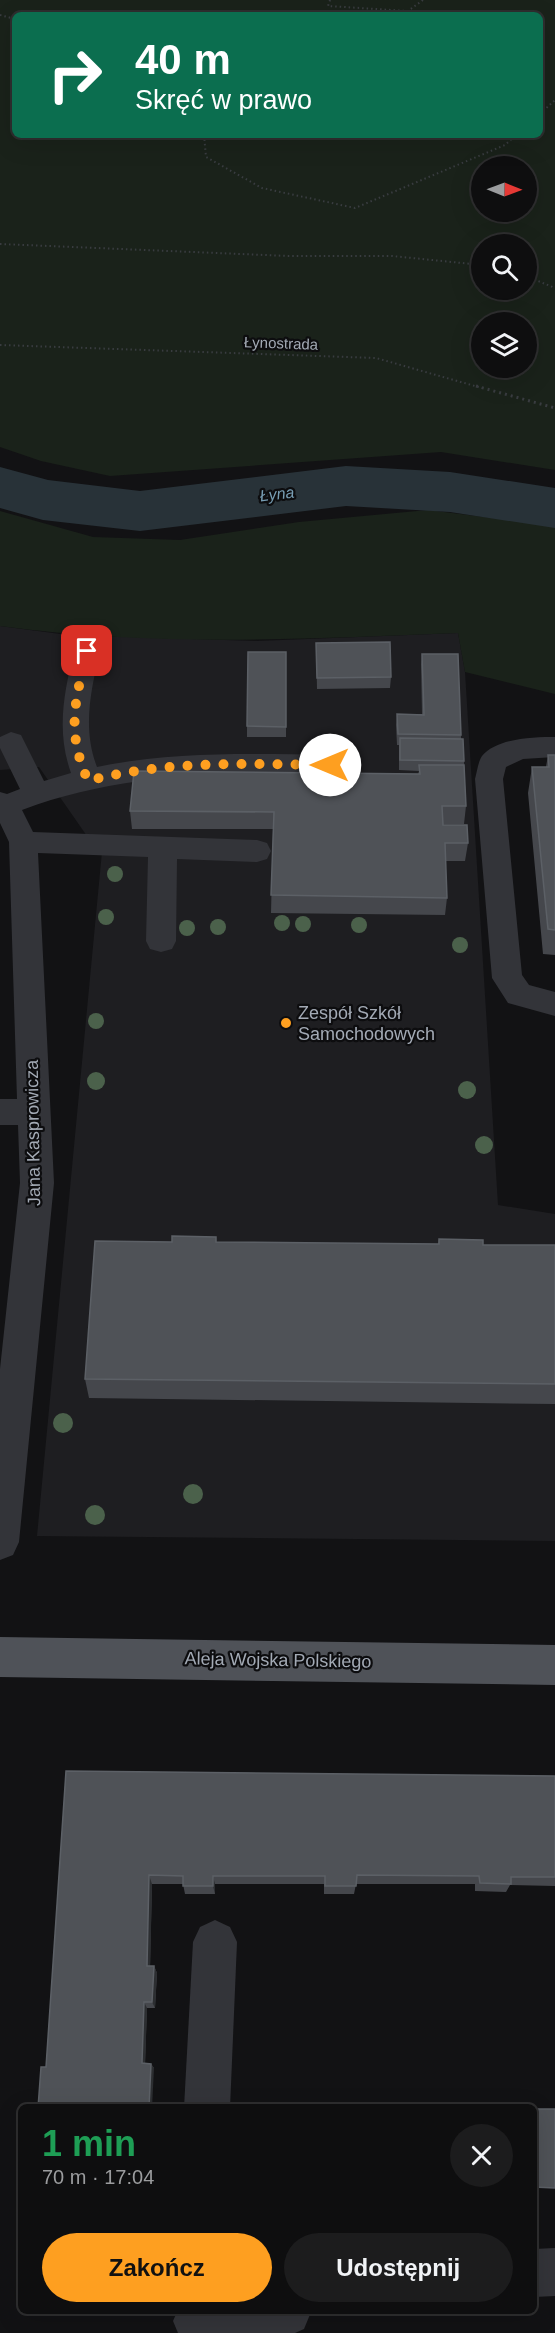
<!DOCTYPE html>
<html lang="pl">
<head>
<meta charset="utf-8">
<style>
  body { margin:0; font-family:Arial,sans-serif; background:#1c1c1d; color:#f1f3f6; height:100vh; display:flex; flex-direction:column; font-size:22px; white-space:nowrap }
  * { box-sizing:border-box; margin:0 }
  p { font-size:20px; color:#9b9c9e }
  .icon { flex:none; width:33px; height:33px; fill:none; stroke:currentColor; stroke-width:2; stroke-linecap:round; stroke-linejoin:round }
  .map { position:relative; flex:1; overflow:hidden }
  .drawer { position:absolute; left:18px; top:2104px; width:519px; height:210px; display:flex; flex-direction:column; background:#0e0e0f; border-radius:9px; box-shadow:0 6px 24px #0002,0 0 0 2px #2e2e2f }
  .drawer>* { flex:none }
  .top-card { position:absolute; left:12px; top:12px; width:531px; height:126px; border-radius:9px; box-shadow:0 6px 24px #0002,0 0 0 2px #2e2e2f; background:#0b6e4f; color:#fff; overflow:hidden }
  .needle { width:39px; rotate:91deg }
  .controls { position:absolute; left:471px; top:156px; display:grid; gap:12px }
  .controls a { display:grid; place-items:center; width:66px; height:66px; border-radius:50%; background:#0e0e0f; box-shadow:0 6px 24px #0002,0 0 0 2px #2e2e2f; font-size:30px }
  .pin { position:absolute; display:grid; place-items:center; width:51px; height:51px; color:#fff; margin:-26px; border-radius:12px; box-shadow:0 3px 9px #0006 }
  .me { position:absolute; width:66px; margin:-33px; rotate:270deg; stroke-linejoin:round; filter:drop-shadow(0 0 4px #0008) }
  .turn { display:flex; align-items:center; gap:21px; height:126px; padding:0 24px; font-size:27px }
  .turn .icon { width:78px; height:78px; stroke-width:2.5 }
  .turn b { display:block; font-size:42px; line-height:51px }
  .round { display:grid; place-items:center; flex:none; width:63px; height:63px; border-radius:32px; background:#1c1c1d }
  .overview { display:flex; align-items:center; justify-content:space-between; height:102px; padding:0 24px }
  h1 { font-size:36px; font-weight:800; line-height:45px; color:#1e9e55 }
  .button { display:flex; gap:12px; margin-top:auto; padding:12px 24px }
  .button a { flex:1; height:69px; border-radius:36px; background:#fe9f20; color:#111; font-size:24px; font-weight:800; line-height:69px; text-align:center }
  .button a+a { background:#1c1c1d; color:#f1f3f6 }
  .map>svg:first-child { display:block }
  .built { fill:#1e1e21 }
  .green { fill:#1a221a; fill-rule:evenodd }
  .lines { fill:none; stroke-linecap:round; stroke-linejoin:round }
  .river { fill:#283238; fill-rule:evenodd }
  .path-far1 { stroke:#393c40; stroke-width:2; stroke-dasharray:1.5 3; stroke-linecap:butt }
  .path { stroke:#393c40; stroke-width:3; stroke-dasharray:2 4; stroke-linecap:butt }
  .minor { fill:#333439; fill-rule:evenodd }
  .major { fill:#4f5258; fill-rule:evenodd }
  .tree { fill:#4b614b }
  .wall { fill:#45474c }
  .shaded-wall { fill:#2c2e31 }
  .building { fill:#4f5257; stroke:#5c6066; stroke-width:1.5 }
  .route { stroke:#fe9f20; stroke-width:10; stroke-dasharray:0 18 }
  .poi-dot { fill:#fe9f20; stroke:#0d0d0f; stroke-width:2 }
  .labels { text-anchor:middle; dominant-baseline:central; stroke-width:4.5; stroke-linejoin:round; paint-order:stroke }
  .far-street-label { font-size:15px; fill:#a3aab5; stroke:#0d0d0f }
  .far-water-label { font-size:16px; font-style:italic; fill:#779db3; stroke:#0d0d0f }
  .poi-label { font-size:18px; fill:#a3aab5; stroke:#0d0d0f; text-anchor:start }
  .street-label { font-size:18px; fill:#a3aab5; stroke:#0d0d0f }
</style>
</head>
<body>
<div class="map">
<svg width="555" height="2333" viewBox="0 0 555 2333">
  <rect width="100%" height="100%" fill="#121214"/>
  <!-- built -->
  <polygon class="built" points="0,626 68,635 257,641 458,633 465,672 498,1205 555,1214 555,1541 37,1536 103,841 89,839 39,767 0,770"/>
  <!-- green -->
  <g class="green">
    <path d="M0,0H555V470L441,452L110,476L41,461L0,447ZM15,15H540V135H15ZM482,166H526V212H482ZM482,244H526V290H482ZM482,322H526V368H482Z"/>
    <path d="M428,510L555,526V694L465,672L458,633C305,639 152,647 0,626V511L93,537L180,540L299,522Z"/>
  </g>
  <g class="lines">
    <!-- river -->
    <polygon class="river" points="346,466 450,472 555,488 555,528 450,512 346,506 140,531 43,520 0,508 0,467 48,480 140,491"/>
    <!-- path-far1 -->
    <g class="path-far1">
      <polyline points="330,0 328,6 408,11 423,0"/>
      <polyline points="0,15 15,19"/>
      <polyline points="540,114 555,100"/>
      <polyline points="204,135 206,157 262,188 355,208 505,145 516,135"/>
      <polyline points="0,244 288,256 392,256 482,265"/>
      <polyline points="526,276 555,288"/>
      <polyline points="0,345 376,358 482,388"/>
    </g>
    <!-- path -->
    <polyline class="path" points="476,386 555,408"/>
    <!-- minor -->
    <g class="minor">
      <path d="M87,642L96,645L100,651C91,690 82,728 97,767C173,751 253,754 330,755L340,758L344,765L340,772L330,775C223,773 123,772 22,810L33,832L257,840L267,843L271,851L267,859L257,862L177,859L176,941L172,949L161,952L150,949L146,941L148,857L38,853L54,1183L19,1542L13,1555L0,1560V1369L20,1183L18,1125H0V1099H17L9,842L0,823V792L7,794L20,789L0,748V737L11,732L21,735L44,781L71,773C56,731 64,693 74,651L78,645Z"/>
      <path d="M555,737V757L523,759L506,767L503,779L522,975L529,985L555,992V1016L508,1003L492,978L475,779C477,772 478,762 482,756C497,738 534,737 555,737Z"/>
      <polygon points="215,1920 230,1927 237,1942 230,2108 184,2108 193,1942 200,1927"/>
      <polygon points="555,2248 555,2296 534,2297 534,2249"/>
      <polygon points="177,2312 311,2312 304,2329 295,2333 178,2333 173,2321"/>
    </g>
    <!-- major -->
    <polygon class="major" points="0,1637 555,1645 555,1685 0,1677"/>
  </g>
  <!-- trees -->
  <g class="tree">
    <circle cx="115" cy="874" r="8"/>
    <circle cx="106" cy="917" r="8"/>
    <circle cx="282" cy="923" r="8"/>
    <circle cx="303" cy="924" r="8"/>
    <circle cx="359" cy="925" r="8"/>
    <circle cx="218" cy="927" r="8"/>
    <circle cx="187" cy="928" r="8"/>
    <circle cx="460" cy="945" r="8"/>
    <circle cx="96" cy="1021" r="8"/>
    <circle cx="96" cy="1081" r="9"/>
    <circle cx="467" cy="1090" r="9"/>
    <circle cx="484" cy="1145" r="9"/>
    <circle cx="63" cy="1423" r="10"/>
    <circle cx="193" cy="1494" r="10"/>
    <circle cx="95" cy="1515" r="10"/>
  </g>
  <!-- wall -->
  <g class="wall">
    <polygon points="316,643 391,677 390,688 317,689"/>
    <polygon points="286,652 286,737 247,737 247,726"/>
    <polygon points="422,654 461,735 461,739 464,761 466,806 464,824 443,824 443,825 468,843 465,861 445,861 447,898 445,915 271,913 273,829 132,829 130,811 418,774 419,771 399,770 399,745 397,745 396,725 397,714 422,714 421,664"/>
    <polygon points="548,755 555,755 555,955 543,954 528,793 532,767 546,767"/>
    <polygon points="439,1239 483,1245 555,1245 555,1404 89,1398 85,1379 172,1242 438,1244"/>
    <polygon points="66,1771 555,1776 555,1886 510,1885 506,1892 475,1891 475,1884 356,1884 354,1894 324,1894 324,1884 215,1884 215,1894 185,1894 183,1884 152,1884 150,1966 154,1966 157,1973 155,2008 147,2008 145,2063 151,2064 154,2068 46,2067"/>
  </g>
  <!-- shaded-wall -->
  <g class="shaded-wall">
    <polygon points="149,1875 152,1884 150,1973 147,1966"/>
    <polygon points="213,1876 215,1884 215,1894 213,1886"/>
    <polygon points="154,1966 157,1973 155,2008 152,2002"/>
    <polygon points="144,2002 147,2008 145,2067 142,2063"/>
    <polygon points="151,2064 154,2068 152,2108 149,2108"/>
  </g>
  <!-- building -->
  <g class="building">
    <polygon points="390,642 391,677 317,678 316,643"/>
    <polygon points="248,652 286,652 286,727 247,726"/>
    <polygon points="422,654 458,654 461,735 398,734 397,714 424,715"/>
    <polygon points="400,738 463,739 464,761 400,760"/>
    <polygon points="548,755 555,755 555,930 548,929 532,767 549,767"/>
    <polygon points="419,765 464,765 466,806 442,806 443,825 467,825 468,843 445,843 447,898 271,895 274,812 130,811 134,771 420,774"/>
    <polygon points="172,1236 216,1237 216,1242 439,1244 439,1239 483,1240 483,1245 555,1245 555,1384 85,1379 95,1241 172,1242"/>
    <polygon points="66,1771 555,1776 555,1877 511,1877 511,1884 480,1883 479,1876 357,1875 356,1886 325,1886 325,1876 213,1876 213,1886 183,1886 183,1876 149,1875 147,1966 154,1966 152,2002 144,2002 142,2063 151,2064 149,2108 38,2108 41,2067 46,2067"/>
    <polygon points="534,2109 555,2109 555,2188 534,2187"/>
  </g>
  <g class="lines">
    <!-- route -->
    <path class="route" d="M87,651C75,703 66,730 88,781C166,760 249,764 330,765"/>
  </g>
  <!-- markers -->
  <circle class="poi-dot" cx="286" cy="1023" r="6"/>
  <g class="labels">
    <!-- far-street labels -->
    <g class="far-street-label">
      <text transform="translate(281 343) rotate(2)">Łynostrada</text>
    </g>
    <!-- far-water labels -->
    <g class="far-water-label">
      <text transform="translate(277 494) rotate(-7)">Łyna</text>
    </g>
    <!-- poi labels -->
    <g class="poi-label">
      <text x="298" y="1013">Zespół Szkół<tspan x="298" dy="21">Samochodowych</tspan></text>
    </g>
    <!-- street labels -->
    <g class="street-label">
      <text transform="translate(33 1133) rotate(-91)">Jana Kasprowicza</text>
      <text transform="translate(278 1660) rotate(1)">Aleja Wojska Polskiego</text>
    </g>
  </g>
</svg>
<div class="controls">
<a><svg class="needle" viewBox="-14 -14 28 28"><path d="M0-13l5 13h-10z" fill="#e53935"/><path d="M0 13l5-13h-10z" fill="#9b9c9e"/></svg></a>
<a><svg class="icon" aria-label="search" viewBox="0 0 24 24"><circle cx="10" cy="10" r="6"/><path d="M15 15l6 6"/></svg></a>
<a><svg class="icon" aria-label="layers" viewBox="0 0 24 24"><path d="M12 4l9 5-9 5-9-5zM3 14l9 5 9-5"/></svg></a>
</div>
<div class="pin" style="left:87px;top:651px;background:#d93025"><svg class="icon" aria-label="arrive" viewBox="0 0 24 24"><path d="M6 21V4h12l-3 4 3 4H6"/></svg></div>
<svg class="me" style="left:330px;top:765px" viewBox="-20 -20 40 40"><circle r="19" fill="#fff"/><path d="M0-13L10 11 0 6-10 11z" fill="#fe9f20"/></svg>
<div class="top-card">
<div class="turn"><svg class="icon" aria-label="right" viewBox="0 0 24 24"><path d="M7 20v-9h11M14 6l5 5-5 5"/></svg><div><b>40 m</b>Skręć w prawo</div></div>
</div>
<section class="drawer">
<div class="overview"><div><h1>1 min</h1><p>70 m · 17:04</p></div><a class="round"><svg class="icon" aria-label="close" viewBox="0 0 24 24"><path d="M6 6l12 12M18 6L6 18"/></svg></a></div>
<div class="button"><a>Zakończ</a><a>Udostępnij</a></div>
</section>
</div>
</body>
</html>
